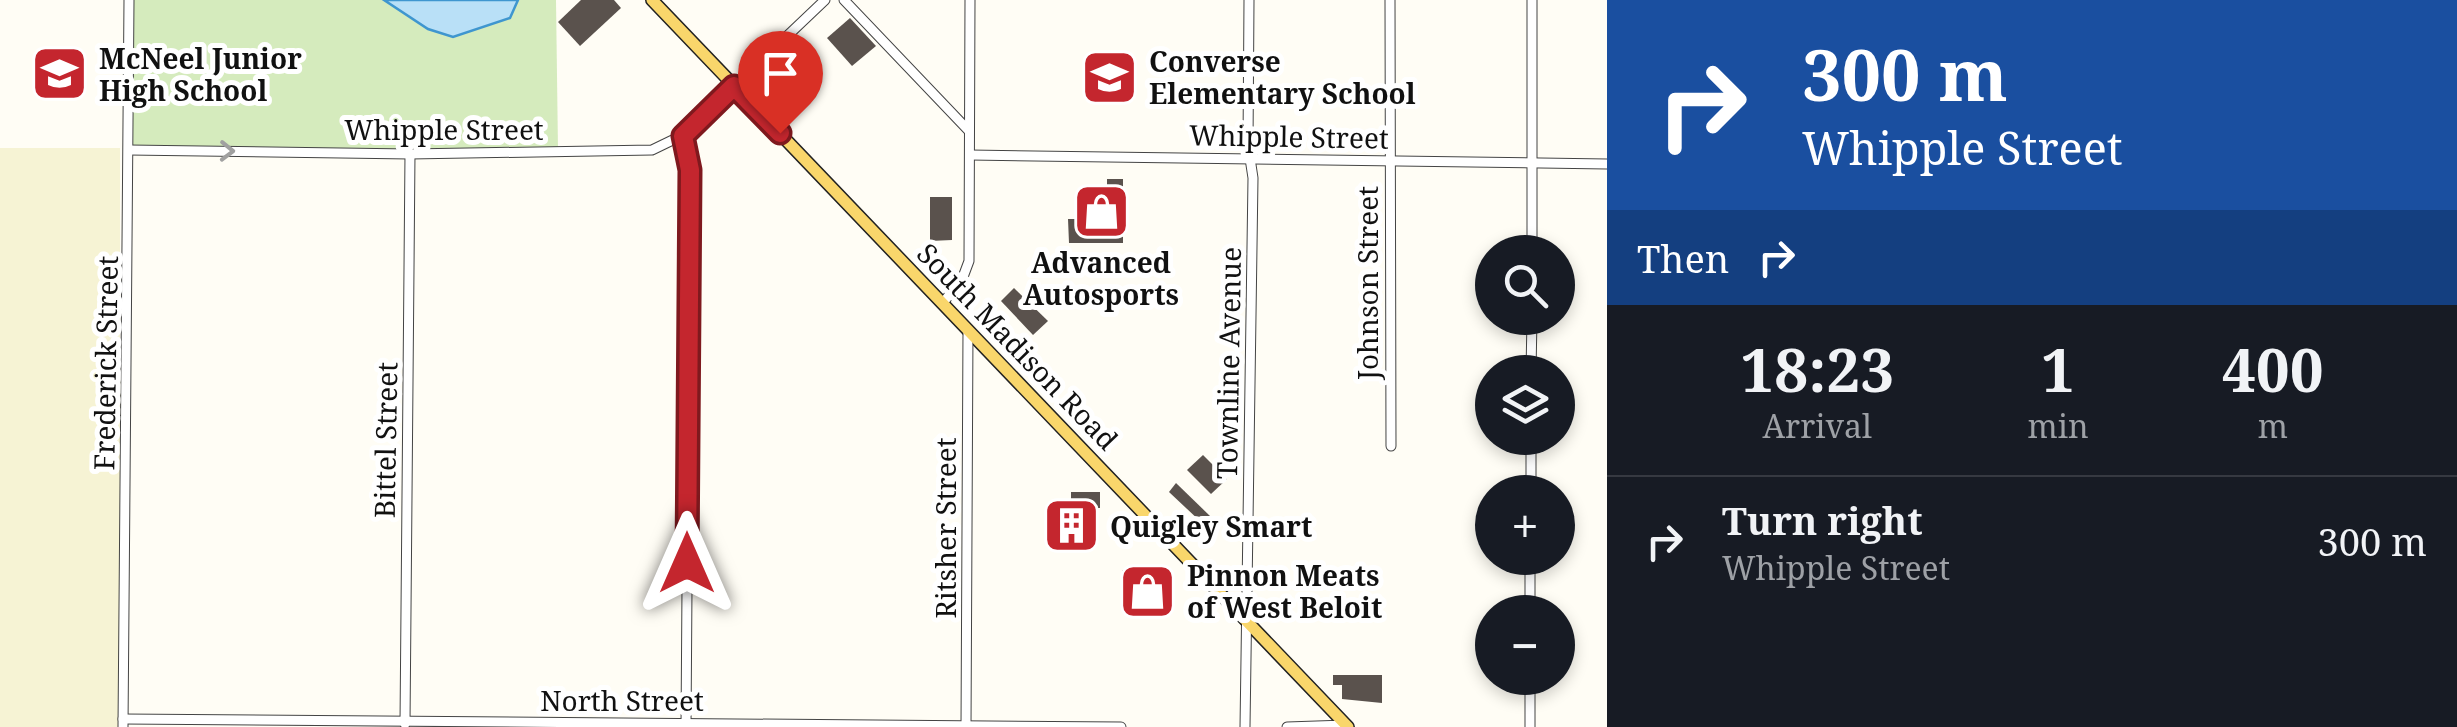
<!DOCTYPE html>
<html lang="en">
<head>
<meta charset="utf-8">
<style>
  body { margin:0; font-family:"Noto Serif",serif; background:#20242c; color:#f1f3f6; height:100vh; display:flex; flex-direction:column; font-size:38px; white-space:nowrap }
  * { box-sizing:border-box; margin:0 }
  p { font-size:32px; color:#9ea1a6 }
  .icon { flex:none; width:55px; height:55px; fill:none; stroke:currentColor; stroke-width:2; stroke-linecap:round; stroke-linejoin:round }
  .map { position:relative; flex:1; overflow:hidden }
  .drawer { display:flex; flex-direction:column; background:#171b24; width:850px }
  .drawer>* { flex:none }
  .banner { background:#1a4fa0; color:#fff; overflow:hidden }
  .buttons { position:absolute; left:1475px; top:235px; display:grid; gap:20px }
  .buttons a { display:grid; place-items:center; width:100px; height:100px; border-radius:50%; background:#171b24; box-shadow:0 5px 15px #0003; font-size:50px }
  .pin { position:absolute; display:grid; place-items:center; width:85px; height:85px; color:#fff; margin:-102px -42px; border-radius:50% 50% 50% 0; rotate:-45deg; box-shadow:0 0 10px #0007 }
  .pin .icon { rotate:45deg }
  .me { position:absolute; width:110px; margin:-55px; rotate:0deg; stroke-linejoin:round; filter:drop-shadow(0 0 8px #0008) }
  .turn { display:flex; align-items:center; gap:35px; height:210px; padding:0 30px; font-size:45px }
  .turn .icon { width:130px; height:130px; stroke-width:2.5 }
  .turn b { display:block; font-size:70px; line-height:85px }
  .then { display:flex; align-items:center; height:95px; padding:0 30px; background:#0003; gap:20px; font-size:38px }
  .eta { display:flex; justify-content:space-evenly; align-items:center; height:170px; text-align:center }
  .eta b { font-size:60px; font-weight:700; line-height:70px }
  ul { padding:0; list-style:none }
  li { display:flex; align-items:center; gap:30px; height:130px; padding:0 30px; border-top:2px solid #363941 }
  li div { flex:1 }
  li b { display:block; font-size:38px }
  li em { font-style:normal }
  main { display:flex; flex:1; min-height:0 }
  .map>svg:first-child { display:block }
  .farmland { fill:#f6f3d4 }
  .green { fill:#d5ebbd }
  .water { fill:#b9e0f7; stroke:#3f96cf; stroke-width:2.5 }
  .building { fill:#5a524d }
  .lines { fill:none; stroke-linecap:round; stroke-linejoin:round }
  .minor-casing { stroke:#444; stroke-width:11 }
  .major-casing { stroke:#222; stroke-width:14 }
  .minor { stroke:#fff; stroke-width:9 }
  .major { stroke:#f9d66b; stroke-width:11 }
  .oneway { stroke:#a0a0a0 }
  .route-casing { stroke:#7f191e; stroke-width:25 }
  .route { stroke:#c4262e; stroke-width:18 }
  .labels { text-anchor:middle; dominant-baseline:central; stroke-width:10; stroke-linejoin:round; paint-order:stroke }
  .poi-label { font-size:28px; font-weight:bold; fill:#111; stroke:#fff; text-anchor:start }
  .street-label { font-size:28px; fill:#111; stroke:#fff }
</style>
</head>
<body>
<main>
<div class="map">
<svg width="1607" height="727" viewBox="0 0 1607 727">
  <rect width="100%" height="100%" fill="#fffdf5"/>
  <!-- farmland -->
  <polygon class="farmland" points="0,148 120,148 120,374 124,385 119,727 0,727"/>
  <!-- green -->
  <polygon class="green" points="129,0 556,0 558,151 129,150"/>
  <!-- water -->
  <polygon class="water" points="384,0 518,0 510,18 453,37 428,29"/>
  <!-- building -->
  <g class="building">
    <polygon points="581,0 614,0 621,8 580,46 558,22"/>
    <polygon points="850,18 876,46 852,66 827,38"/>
    <polygon points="1107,179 1123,179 1123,243 1069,243 1068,219 1080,219 1079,204 1107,203"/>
    <polygon points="930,197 952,197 952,240 930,241"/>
    <polygon points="1014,288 1048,321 1033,335 1001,301"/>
    <polygon points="1203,455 1227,479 1211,494 1187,470"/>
    <polygon points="1176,483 1210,516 1202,523 1169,492"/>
    <polygon points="1071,492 1100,492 1100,508 1078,508 1078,545 1065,545 1064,502 1071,502"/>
    <polygon points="1122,570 1149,570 1149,578 1170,578 1174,581 1174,601 1122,601"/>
    <polygon points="1333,675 1382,675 1382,703 1342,699 1342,685 1333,685"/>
  </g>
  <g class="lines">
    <defs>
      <g id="minor">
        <polyline points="844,0 969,131"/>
        <polyline points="1390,0 1391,446"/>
        <polyline points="683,135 690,170 686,727"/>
        <polyline points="129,150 410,154 652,150 683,135 825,0"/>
        <polyline points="970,155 1607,164"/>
        <polyline points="1532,252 1532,0"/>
        <polyline points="943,303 963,277 969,261 970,0"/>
        <polyline points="1531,372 1532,318"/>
        <polyline points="1531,492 1531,438"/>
        <polyline points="1530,612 1530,558"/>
        <polyline points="123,719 1121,727"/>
        <polyline points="405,724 410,154"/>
        <polyline points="123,727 129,0"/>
        <polyline points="966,727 968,330"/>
        <polyline points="1245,727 1253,178 1248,145 1249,0"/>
        <polyline points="1287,727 1346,725"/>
        <polyline points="1530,727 1530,678"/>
      </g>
      <polyline id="major" points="652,0 1348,727"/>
    </defs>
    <!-- minor casing -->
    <use href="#minor" class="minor-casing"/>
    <!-- major casing -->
    <use href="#major" class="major-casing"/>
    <!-- minor -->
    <use href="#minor" class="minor"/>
    <!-- major -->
    <use href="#major" class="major"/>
  </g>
  <!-- one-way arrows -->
  <defs><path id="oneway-chevron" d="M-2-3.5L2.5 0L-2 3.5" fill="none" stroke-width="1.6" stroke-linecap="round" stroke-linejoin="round" transform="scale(2.5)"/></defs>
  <use class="oneway" href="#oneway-chevron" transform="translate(227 151) rotate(1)"/>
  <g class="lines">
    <defs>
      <polyline id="route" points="687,563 690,170 683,136 734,86 780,133"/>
    </defs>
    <!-- route casing -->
    <use href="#route" class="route-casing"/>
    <!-- route -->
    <use href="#route" class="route"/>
  </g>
  <!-- icons -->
  <defs>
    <symbol id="school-square" viewBox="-11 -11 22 22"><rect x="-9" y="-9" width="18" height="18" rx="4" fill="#c4262e" stroke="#fff"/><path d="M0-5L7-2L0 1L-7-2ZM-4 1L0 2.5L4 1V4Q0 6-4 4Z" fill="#fff"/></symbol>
    <symbol id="shop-square" viewBox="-11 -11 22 22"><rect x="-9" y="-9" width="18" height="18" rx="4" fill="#c4262e" stroke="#fff"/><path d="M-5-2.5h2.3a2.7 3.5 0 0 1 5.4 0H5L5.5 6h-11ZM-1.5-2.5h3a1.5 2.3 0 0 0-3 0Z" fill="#fff"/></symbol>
    <symbol id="building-square" viewBox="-11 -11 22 22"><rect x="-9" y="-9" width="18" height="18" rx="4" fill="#c4262e" stroke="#fff"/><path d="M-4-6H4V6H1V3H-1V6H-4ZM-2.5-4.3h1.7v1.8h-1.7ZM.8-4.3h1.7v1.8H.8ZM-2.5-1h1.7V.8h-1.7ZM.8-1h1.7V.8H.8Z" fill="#fff"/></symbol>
  </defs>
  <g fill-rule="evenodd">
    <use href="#school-square" x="28" y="42" width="63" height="63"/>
    <use href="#school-square" x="1078" y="46" width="63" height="63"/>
    <use href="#shop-square" x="1070" y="180" width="63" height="63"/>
    <use href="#building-square" x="1040" y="494" width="63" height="63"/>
    <use href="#shop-square" x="1116" y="560" width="63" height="63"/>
  </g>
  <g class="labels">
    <!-- poi labels -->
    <g class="poi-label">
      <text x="99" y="58">McNeel Junior<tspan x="99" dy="32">High School</tspan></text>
      <text x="1149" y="61">Converse<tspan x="1149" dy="32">Elementary School</tspan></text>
      <text x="1101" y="262" text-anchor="middle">Advanced<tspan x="1101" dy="32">Autosports</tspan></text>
      <text x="1110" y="526">Quigley Smart</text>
      <text x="1187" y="575">Pinnon Meats<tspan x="1187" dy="32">of West Beloit</tspan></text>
    </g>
    <!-- street labels -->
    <g class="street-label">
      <text x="444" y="129">Whipple Street</text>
      <text transform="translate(1289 136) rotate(1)">Whipple Street</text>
      <text transform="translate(1367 283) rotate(-90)">Johnson Street</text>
      <text transform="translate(1018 346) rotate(46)">South Madison Road</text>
      <text transform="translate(105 363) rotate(-89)">Frederick Street</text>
      <text transform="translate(1228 363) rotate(-89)">Townline Avenue</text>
      <text transform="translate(385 440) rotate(-89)">Bittel Street</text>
      <text transform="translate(945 528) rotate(-90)">Ritsher Street</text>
      <text x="622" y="700">North Street</text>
    </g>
  </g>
</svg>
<div class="buttons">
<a><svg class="icon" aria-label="search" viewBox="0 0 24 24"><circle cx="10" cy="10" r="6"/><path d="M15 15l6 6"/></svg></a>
<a><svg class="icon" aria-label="layers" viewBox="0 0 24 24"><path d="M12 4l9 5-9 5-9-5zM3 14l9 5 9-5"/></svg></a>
<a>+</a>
<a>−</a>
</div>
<div class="pin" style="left:780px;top:133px;background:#d93025"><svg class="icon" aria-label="arrive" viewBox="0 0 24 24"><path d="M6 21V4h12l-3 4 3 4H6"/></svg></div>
<svg class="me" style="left:687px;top:563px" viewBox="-20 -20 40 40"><path d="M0-17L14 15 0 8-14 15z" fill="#c4262e" stroke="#fff" stroke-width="4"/></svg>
</div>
<section class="drawer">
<div class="banner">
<div class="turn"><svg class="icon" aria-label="right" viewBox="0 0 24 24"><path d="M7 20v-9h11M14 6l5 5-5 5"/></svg><div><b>300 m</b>Whipple Street</div></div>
<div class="then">Then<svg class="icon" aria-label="right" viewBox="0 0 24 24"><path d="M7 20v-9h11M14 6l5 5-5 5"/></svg></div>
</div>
<div class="eta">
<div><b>18:23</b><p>Arrival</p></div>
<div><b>1</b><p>min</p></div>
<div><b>400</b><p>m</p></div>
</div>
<ul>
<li><svg class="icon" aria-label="right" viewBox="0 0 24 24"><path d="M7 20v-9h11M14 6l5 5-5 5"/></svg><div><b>Turn right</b><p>Whipple Street</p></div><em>300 m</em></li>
</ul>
</section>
</main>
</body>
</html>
